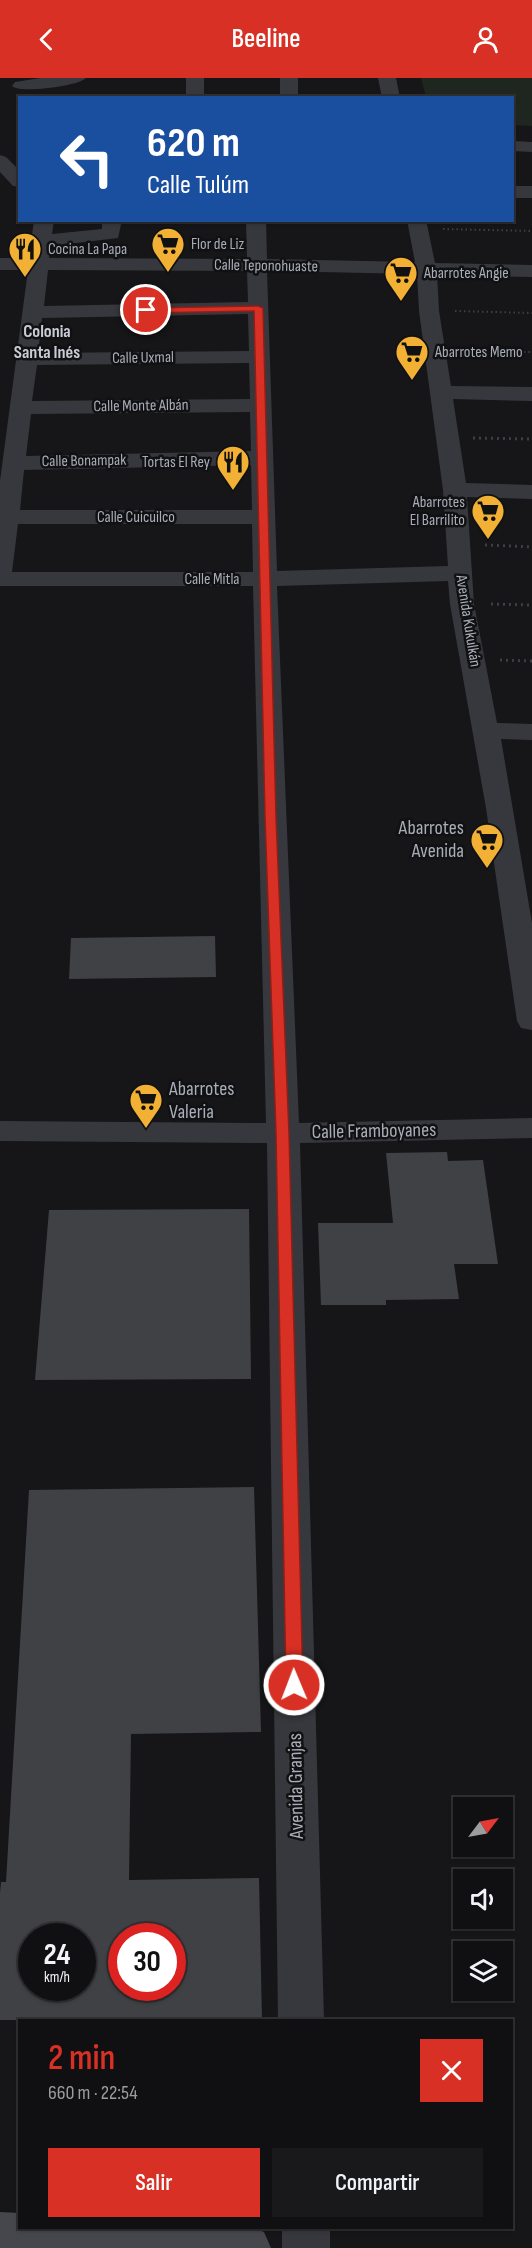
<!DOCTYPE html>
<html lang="es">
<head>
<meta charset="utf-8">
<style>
  body { margin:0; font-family:"Sofia Sans Condensed",sans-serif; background:#19191b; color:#f1f3f6; height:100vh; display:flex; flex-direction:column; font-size:22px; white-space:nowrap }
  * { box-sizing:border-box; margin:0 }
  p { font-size:20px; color:#9c9d9f }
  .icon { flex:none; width:33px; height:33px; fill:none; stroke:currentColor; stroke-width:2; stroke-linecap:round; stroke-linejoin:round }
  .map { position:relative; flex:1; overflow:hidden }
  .side { position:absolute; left:18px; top:1941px; width:495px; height:210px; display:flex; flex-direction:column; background:#101012; border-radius:0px; box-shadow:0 2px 4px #0004,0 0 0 2px #303032 }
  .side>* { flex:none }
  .hud { position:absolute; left:18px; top:18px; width:496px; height:126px; border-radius:0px; box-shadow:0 2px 4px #0004,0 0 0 2px #303032; background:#1a4fa0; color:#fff; overflow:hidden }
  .needle { width:39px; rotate:58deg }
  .controls { position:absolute; left:453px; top:1719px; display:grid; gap:12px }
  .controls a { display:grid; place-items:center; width:60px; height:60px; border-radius:0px; background:#101012; box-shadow:0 2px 4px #0004,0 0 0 2px #303032; font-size:30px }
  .speed { position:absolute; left:18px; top:1845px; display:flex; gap:12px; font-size:30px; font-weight:700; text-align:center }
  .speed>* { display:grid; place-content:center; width:78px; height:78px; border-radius:50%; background:#101012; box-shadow:0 2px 4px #0004,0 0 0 2px #303032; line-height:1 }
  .speed small { font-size:15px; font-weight:400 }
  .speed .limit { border:9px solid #d22; background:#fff; color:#111 }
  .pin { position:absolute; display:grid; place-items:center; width:51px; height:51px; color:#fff; margin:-26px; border:3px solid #fff; border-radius:50%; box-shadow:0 2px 6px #0007 }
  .me { position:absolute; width:66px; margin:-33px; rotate:359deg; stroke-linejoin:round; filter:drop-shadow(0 0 4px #0008) }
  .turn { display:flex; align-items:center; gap:21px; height:126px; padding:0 30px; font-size:27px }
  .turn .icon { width:78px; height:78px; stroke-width:2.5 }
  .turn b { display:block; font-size:42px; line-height:51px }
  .round { display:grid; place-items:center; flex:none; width:63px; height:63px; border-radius:0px; background:#19191b }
  .head { display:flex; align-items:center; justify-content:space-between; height:102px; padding:0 30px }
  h1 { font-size:36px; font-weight:600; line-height:45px; color:#d93025 }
  .primary-button { display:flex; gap:12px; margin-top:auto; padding:12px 30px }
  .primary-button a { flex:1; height:69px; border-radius:0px; background:#d93025; color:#fff; font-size:24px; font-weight:600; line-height:69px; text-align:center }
  .primary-button a+a { background:#19191b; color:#f1f3f6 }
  header { display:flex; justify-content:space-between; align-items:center; height:78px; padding:0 30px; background:#d93025; color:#fff; font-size:27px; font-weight:600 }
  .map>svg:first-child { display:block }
  .green { fill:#1e261f }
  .building { fill:#404145; fill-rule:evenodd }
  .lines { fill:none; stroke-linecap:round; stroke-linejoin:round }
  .path-far1 { stroke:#3d3f44; stroke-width:2; stroke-dasharray:1.5 3; stroke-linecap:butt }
  .path { stroke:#3d3f44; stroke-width:3; stroke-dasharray:2 4; stroke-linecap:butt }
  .minor { fill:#37383d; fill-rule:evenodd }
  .secondary { fill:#45474d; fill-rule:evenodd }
  .route { fill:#d93025; stroke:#8d1f18; stroke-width:1.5 }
  .labels { text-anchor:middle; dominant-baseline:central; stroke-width:5; stroke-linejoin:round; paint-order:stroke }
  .far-poi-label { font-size:16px; fill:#a8adb8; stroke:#111113; text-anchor:start }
  .far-street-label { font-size:16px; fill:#a8adb8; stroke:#111113 }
  .far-neighbourhood-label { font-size:18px; font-weight:bold; fill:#c9ccd4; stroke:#111113 }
  .poi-label { font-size:20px; fill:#a8adb8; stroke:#111113; text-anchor:end }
  .street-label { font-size:20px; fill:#a8adb8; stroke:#111113 }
</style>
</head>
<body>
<header><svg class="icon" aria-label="back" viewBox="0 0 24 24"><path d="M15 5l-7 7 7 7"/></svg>Beeline<svg class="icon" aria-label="person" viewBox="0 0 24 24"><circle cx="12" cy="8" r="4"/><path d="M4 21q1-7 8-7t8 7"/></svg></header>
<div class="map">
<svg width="532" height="2170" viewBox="0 0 532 2170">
  <rect width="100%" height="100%" fill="#161618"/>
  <!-- green -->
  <polygon class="green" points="421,0 532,0 532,48 513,47 513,20 426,19"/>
  <!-- building -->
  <g class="building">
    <polygon points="215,858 216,899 69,901 71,860"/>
    <polygon points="447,1074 448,1083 483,1082 498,1186 454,1186 459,1221 386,1222 386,1227 321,1227 318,1145 393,1145 386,1075"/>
    <polygon points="249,1131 251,1301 35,1302 49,1132"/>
    <path d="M254,1409L261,1654L131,1656L129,1802L259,1800L262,1942H0V1815L1,1804H6L29,1412ZM32,1858H82V1910H32ZM122,1858H172V1910H122Z"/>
  </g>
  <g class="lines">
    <!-- path-far1 -->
    <g class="path-far1">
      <polyline points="443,151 532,153"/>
      <polyline points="455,233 532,235"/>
      <polyline points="461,273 532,274"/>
    </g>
    <!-- path -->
    <g class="path">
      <polyline points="473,360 532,361"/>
      <polyline points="485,467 532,469"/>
      <polyline points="491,526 532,527"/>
      <polyline points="500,582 532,583"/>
    </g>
    <!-- minor -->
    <g class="minor">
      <path d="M41,0H86C79,8 19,16 12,8L15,4Z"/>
      <rect x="186" y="0" width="18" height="20"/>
      <rect x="280" y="0" width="18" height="20"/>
      <polygon points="378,0 396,0 400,20 382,20"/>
      <polygon points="513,63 532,64 532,74 513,73"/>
      <polygon points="0,77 6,79 20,93 20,109 13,108 0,94"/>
      <rect x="513" y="108" width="19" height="12"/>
      <path d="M34,142H54L52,156L102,151V142H122L118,160L51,168L49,180L247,181L246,142H266L267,181L415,184L407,142H426L435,185L532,187V199L437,197L439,233L451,308L532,309V323L453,321L466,405L532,407V421L467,419L474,526L497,645L532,646V662L501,661L532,845V952L521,950L517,943L486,730L450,526L448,503L277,508L299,1045L532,1040V1060L300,1065L324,1942H278L267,1065L0,1063V1043L266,1045L253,508H0V403L28,192H0V180H29ZM48,192L247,193L248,224L44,228ZM267,193L417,196L419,233L443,412L448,488L277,493ZM248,236L249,273L38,275L42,240ZM249,285L250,321L32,323L37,287ZM250,334L251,373L26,378L31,336ZM251,387L252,432H20L24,392ZM18,446H252L253,494H12Z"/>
      <rect x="282" y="2150" width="48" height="20"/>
    </g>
    <!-- secondary -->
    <polygon class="secondary" points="0,2134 20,2135 20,2150 253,2150 264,2154 271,2170 0,2170"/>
  </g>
  <!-- route -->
  <polygon class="route" points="258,228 263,230 276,739 289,1055 303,1607 300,1611 288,1611 286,1607 276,1055 265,739 254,233 146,235 141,232 146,230"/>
  <!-- icons -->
  <defs>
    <symbol id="supermarket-pin" viewBox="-11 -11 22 30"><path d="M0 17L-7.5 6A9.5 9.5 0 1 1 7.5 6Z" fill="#f2b134" stroke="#111113"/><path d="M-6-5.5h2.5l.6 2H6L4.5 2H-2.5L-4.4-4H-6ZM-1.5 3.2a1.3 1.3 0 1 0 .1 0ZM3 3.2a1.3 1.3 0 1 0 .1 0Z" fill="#111"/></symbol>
    <symbol id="restaurant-pin" viewBox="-11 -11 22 30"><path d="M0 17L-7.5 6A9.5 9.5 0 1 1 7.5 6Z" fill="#f2b134" stroke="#111113"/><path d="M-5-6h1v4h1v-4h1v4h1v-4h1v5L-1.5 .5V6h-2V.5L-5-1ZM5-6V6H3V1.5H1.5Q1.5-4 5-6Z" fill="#111"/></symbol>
  </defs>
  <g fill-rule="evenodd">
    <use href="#supermarket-pin" x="149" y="147" width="38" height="52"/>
    <use href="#restaurant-pin" x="6" y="152" width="38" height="52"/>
    <use href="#supermarket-pin" x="382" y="176" width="38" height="52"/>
    <use href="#supermarket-pin" x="393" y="255" width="38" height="52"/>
    <use href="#restaurant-pin" x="214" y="365" width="38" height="52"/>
    <use href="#supermarket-pin" x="469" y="414" width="38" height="52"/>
    <use href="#supermarket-pin" x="468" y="743" width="38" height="52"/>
    <use href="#supermarket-pin" x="127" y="1003" width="38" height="52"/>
  </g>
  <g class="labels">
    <!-- far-poi labels -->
    <g class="far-poi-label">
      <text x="191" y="166">Flor de Liz</text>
      <text x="48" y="171">Cocina La Papa</text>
      <text x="424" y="195">Abarrotes Angie</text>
      <text x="435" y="274">Abarrotes Memo</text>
      <text x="210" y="384" text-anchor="end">Tortas El Rey</text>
      <text x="465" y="424" text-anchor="end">Abarrotes<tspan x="465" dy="18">El Barrilito</tspan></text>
    </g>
    <!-- far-street labels -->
    <g class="far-street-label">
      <text transform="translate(266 188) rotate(1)">Calle Teponohuaste</text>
      <text transform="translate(143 280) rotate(-1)">Calle Uxmal</text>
      <text transform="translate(141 328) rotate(-1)">Calle Monte Albán</text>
      <text transform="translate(84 383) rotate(-1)">Calle Bonampak</text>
      <text x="136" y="439">Calle Cuicuilco</text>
      <text x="212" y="501">Calle Mitla</text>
      <text transform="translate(468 543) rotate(81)">Avenida Kukulkán</text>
    </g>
    <!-- far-neighbourhood labels -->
    <g class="far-neighbourhood-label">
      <text x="47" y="253">Colonia<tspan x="47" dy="21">Santa Inés</tspan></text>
    </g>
    <!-- poi labels -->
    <g class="poi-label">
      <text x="464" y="750">Abarrotes<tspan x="464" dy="23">Avenida</tspan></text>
      <text x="169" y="1011" text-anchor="start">Abarrotes<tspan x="169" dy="23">Valeria</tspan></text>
    </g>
    <!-- street labels -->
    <g class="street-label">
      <text transform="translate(374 1053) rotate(-1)">Calle Framboyanes</text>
      <text transform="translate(296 1708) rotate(-91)">Avenida Granjas</text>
    </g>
  </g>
</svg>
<div class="controls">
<a><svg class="needle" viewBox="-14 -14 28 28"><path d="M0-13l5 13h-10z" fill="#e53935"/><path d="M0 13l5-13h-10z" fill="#9c9d9f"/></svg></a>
<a><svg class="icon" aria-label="sound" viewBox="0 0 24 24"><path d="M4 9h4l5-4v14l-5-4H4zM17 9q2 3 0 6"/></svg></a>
<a><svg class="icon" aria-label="layers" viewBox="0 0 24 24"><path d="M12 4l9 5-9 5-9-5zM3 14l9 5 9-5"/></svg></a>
</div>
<div class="speed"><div>24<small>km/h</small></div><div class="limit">30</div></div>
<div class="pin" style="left:146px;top:232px;background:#d93025"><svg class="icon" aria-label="arrive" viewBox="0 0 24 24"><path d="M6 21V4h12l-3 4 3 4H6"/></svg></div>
<svg class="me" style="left:294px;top:1607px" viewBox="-20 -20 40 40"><circle r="17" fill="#d93025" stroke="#fff" stroke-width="3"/><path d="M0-11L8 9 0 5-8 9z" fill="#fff"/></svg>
<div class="hud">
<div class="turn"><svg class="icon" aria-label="left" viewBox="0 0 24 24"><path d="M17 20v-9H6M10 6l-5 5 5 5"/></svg><div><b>620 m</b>Calle Tulúm</div></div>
</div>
<section class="side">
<div class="head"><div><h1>2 min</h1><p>660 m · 22:54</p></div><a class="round" style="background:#d93025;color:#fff"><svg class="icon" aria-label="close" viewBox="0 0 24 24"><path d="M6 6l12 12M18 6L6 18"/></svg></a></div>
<div class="primary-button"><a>Salir</a><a>Compartir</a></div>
</section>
</div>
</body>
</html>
